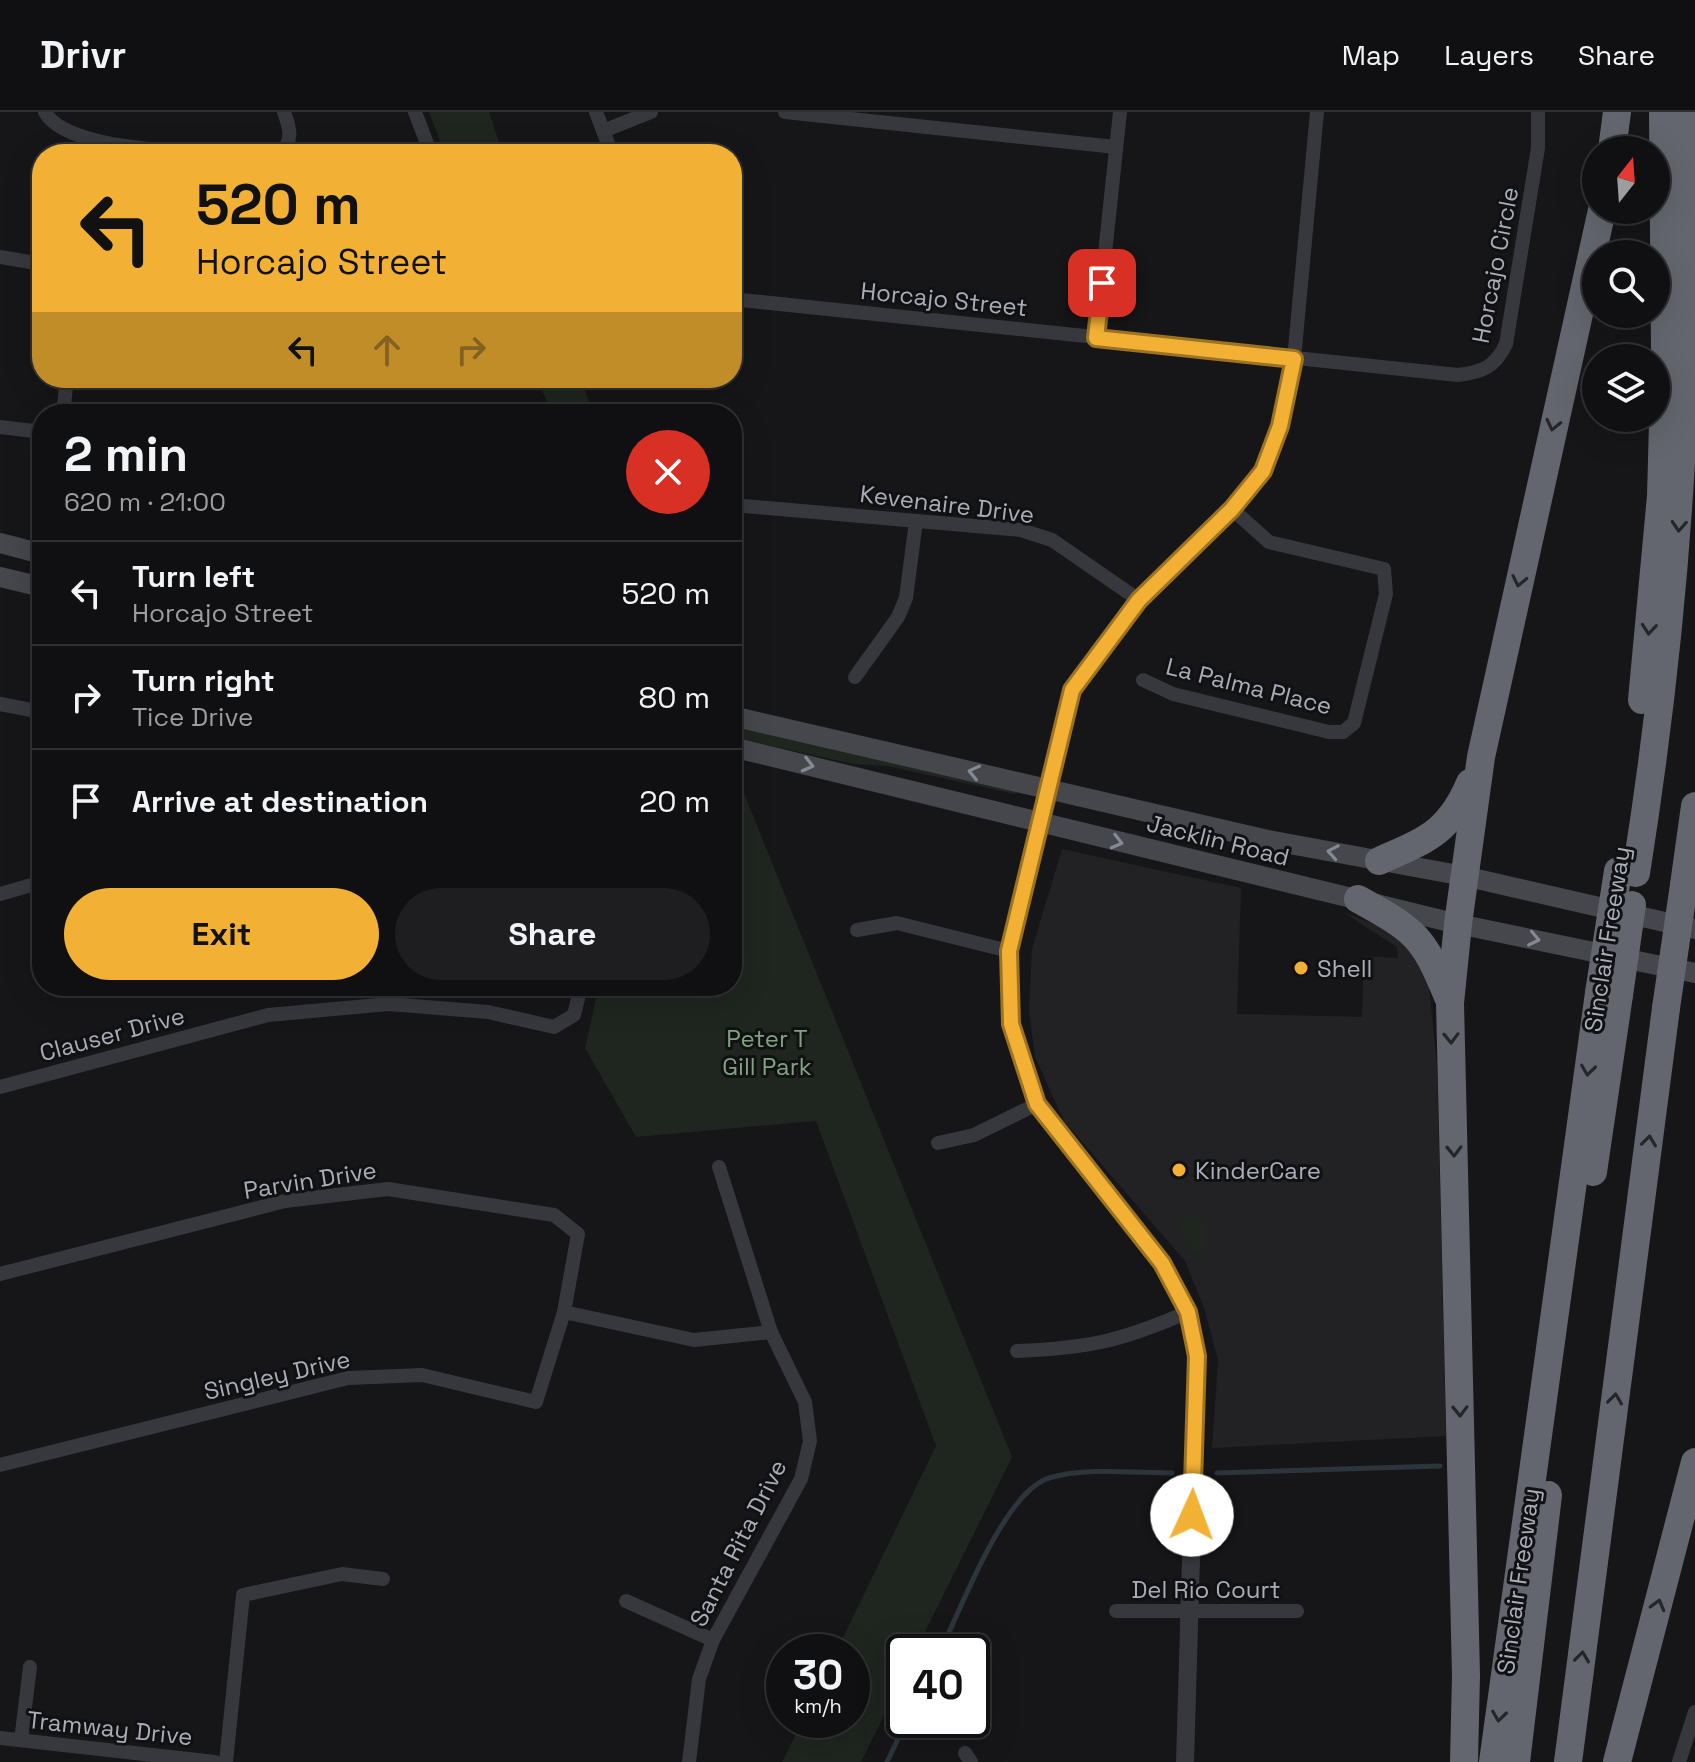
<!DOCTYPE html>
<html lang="en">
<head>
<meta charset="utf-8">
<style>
  body { margin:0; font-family:"Space Grotesk",sans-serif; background:#1e1e20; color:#f1f3f6; height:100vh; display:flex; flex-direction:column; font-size:30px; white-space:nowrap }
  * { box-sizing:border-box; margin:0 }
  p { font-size:26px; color:#9c9d9f }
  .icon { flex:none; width:44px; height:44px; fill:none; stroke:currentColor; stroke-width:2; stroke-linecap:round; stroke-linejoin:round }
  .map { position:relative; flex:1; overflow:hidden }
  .sheet { position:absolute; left:32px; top:292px; width:710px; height:592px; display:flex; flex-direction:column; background:#101012; border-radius:32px; box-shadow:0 8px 32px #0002,0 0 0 2px #303032 }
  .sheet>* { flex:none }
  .banner { position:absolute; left:32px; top:32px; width:710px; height:244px; border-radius:32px; box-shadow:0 8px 32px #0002,0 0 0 2px #303032; background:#f2b134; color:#111; overflow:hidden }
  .needle { width:52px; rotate:17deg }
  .tools { position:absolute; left:1582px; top:24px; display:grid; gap:16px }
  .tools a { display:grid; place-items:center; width:88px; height:88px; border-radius:50%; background:#101012; box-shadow:0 8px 32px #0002,0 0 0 2px #303032; font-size:40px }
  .speed { position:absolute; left:766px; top:1522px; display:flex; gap:16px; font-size:40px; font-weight:700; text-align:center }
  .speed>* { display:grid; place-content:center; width:104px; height:104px; border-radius:50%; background:#101012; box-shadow:0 8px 32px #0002,0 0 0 2px #303032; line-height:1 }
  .speed small { font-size:20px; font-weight:400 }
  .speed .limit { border:4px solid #111; border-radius:12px; background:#fff; color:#111 }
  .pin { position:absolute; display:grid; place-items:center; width:68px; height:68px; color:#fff; margin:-34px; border-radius:16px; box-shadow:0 4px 12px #0006 }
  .me { position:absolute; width:88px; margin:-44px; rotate:2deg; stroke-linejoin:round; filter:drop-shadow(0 0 6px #0008) }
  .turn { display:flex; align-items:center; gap:28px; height:168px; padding:0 32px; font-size:36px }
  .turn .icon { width:104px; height:104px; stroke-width:2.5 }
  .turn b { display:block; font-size:56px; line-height:68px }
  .lanes { display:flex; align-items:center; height:76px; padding:0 32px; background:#0003; justify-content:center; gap:40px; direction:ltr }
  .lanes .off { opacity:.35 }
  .round { display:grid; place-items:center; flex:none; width:84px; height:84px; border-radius:42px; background:#1e1e20 }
  .headline { display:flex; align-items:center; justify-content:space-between; height:136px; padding:0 32px }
  h1 { font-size:48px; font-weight:700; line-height:60px }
  .cta { display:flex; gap:16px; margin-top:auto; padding:16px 32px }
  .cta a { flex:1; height:92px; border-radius:48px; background:#f2b134; color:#111; font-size:32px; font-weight:700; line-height:92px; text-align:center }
  .cta a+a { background:#1e1e20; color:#f1f3f6 }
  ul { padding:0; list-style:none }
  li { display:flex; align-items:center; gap:24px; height:104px; padding:0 32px; border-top:2px solid #303032 }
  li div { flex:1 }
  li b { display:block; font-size:30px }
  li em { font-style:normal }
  header { display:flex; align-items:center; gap:48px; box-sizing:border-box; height:112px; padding:0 40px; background:#101012; border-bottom:2px solid #303032 }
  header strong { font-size:38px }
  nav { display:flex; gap:44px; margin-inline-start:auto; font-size:28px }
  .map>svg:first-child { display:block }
  .built { fill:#222225 }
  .green { fill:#1e261f }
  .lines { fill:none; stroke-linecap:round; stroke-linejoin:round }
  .stream { stroke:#2c353c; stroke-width:5 }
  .minor { stroke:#37383d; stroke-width:14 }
  .tertiary { stroke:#37383d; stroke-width:18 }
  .secondary { stroke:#45474d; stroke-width:20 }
  .motorway { stroke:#63666e; stroke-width:28 }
  .motorway-bridge { stroke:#63666e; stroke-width:28 }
  .oneway { stroke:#26262a }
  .oneway2 { stroke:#858993 }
  .route-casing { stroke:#9d7322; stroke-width:20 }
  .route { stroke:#f2b134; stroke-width:14 }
  .poi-dot { fill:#f2b134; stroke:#111113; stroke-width:3 }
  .labels { text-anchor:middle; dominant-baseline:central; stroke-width:6; stroke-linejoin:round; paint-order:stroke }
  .street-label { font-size:24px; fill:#a8adb8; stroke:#111113 }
  .poi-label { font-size:24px; fill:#a8adb8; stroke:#111113; text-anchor:start }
  .park-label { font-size:24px; fill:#7fa381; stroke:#111113 }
</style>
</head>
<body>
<header>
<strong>Drivr</strong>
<nav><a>Map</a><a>Layers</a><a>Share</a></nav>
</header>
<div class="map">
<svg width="1695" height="1650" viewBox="0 0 1695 1650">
  <rect width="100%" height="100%" fill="#161618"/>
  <!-- built -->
  <polygon class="built" points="1062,737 1241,776 1237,902 1362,905 1364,844 1398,846 1397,835 1343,800 1399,822 1427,854 1437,954 1446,1324 1212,1336 1218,1248 1204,1196 1185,1149 1064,1009 1035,945 1029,898 1032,837"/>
  <!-- green -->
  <g class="green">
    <polygon points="429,0 489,0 503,42 445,42"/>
    <polygon points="536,266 581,266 593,302 553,302"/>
    <polygon points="732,613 1020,679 1015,682 887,654 853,652 732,625"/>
    <polygon points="732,663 737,664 1012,1345 915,1540 904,1540 904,1563 861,1650 782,1650 803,1608 852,1608 852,1540 836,1540 936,1334 816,1009 636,1025 585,936 599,874 732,874"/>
    <polygon points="1179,1105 1206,1106 1205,1141 1194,1140 1179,1114"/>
  </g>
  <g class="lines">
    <!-- stream -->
    <g class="stream">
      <polyline points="1217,1361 1440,1354"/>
      <path d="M940,1540C961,1497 1004,1380 1049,1366C1087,1355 1134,1361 1172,1361"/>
      <polyline points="887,1650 907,1608"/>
    </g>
    <!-- minor -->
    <g class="minor">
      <path d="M45,0C65,36 167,38 205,42"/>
      <polyline points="415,0 431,42"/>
      <polyline points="596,0 612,42"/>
      <polyline points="785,0 1116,35"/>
      <polyline points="603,19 651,0"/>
      <path d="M279,42C294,30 290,16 284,0"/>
      <polyline points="0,145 42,152"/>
      <path d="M732,187L1458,263C1483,260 1495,255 1506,232L1538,36V0"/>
      <polyline points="1096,226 1120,0"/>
      <polyline points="63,302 67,266"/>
      <polyline points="0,315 42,320"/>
      <polyline points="732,393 1021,418 1052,428 1139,488"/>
      <polyline points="855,565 898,505 906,486 916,409"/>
      <polyline points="1143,568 1173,582 1329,620 1343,620 1354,611 1386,482 1384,457 1269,430 1232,397"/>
      <polyline points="0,592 42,600"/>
      <polyline points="1050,677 1072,578 1139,488 1232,397 1263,359 1280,314 1294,247 1317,0"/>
      <polyline points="0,782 42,770"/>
      <polyline points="857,818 897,811 1009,839"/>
      <polyline points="0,975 268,903 389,892 488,900 554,915 574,903 581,874"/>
      <polyline points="938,1031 974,1023 1037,992"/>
      <polyline points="0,1162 285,1089 388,1077 554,1103 578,1122 564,1200 536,1290 422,1263 348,1266 0,1353"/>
      <polyline points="564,1200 694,1228 771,1220"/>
      <path d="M1017,1239C1090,1236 1121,1229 1188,1200"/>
      <polyline points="626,1489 713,1528"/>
      <polyline points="1116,1499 1297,1499"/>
      <polyline points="0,1626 215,1650"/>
      <polyline points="21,1628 30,1555"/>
      <polyline points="965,1641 971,1650"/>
      <polyline points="226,1650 243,1483 342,1462 383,1467"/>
      <polyline points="689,1650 699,1567 713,1528 801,1367 810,1329 805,1290 771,1220 719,1055"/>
      <polyline points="1679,1650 1695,1600"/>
    </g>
    <!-- tertiary -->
    <path class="tertiary" d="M1050,677L1009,839L1011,912L1037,992L1162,1151C1181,1181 1191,1209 1197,1244L1185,1650"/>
    <!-- secondary -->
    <g class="secondary">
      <polyline points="0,431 42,442"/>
      <polyline points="0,465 42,475"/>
      <polyline points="732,604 1268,728 1464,764 1695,817"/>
      <polyline points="732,635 1458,812 1695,861"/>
    </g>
    <!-- motorway -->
    <g class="motorway">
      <polyline points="1612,38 1617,0"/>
      <polyline points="1642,588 1661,384 1665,239 1663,0"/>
      <path d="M1379,749C1426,728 1449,721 1470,671"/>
      <path d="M1636,761C1676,509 1695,255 1684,0"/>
      <polyline points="1684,773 1695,694"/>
      <path d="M1358,787C1416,819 1423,824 1448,885"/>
      <polyline points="1593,1060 1619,883"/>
      <polyline points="1464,1650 1466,1563 1450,891 1458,812 1481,645 1602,98"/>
      <polyline points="1493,1650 1599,881"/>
      <polyline points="1516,1650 1548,1383"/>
      <polyline points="1568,1650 1666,896"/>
      <polyline points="1617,1650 1695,1350"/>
    </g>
    <!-- motorway-bridge -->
    <g class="motorway-bridge">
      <polyline points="1599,881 1618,759"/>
      <polyline points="1619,883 1632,793"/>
      <polyline points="1666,896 1684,773"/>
    </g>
  </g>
  <!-- one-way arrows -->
  <defs><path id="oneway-chevron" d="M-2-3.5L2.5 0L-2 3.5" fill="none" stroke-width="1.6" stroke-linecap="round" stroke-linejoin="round" transform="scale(2)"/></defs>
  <g class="oneway">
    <use href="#oneway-chevron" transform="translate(1553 313) rotate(103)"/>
    <use href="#oneway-chevron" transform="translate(1679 414) rotate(94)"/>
    <use href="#oneway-chevron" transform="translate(1519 469) rotate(102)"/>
    <use href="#oneway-chevron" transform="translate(1649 517) rotate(95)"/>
    <use href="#oneway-chevron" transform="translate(1451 926) rotate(89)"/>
    <use href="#oneway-chevron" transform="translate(1588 958) rotate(98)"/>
    <use href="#oneway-chevron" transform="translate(1649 1029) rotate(-83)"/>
    <use href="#oneway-chevron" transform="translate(1454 1039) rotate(89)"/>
    <use href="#oneway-chevron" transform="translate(1615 1287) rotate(-83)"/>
    <use href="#oneway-chevron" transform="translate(1460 1299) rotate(89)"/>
    <use href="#oneway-chevron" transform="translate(1658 1493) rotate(-75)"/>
    <use href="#oneway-chevron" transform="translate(1582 1545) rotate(-83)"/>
    <use href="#oneway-chevron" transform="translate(1499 1604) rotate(98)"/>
  </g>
  <g class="oneway2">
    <use href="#oneway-chevron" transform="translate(808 653) rotate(14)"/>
    <use href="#oneway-chevron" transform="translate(974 660) rotate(-167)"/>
    <use href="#oneway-chevron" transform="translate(1117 730) rotate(14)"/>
    <use href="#oneway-chevron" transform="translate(1333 740) rotate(-170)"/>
    <use href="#oneway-chevron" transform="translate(1534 827) rotate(12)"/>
  </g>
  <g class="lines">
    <defs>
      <polyline id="route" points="1102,171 1096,226 1294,247 1280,314 1263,359 1232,397 1139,488 1072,578 1009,839 1011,912 1037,992 1162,1151 1188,1200 1197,1244 1192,1403"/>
    </defs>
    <!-- route casing -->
    <use href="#route" class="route-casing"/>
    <!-- route -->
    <use href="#route" class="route"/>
  </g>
  <!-- markers -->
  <g class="poi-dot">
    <circle cx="1301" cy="856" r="8"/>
    <circle cx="1179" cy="1058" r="8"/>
  </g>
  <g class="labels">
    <!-- street labels -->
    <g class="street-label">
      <text transform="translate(1495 153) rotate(-79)">Horcajo Circle</text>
      <text transform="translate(944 187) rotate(6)">Horcajo Street</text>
      <text transform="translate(947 392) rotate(7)">Kevenaire Drive</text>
      <text transform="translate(1249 574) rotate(14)">La Palma Place</text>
      <text transform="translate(1218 728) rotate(14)">Jacklin Road</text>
      <text transform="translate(1607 827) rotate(-81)">Sinclair Freeway</text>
      <text transform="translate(112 922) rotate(-15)">Clauser Drive</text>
      <text transform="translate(310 1068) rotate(-9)">Parvin Drive</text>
      <text transform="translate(277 1263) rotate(-13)">Singley Drive</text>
      <text transform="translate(738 1431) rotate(-63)">Santa Rita Drive</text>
      <text transform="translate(1518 1469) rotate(-82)">Sinclair Freeway</text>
      <text x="1206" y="1477">Del Rio Court</text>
      <text transform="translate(110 1616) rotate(6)">Tramway Drive</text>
    </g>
    <!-- poi labels -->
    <g class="poi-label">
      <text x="1317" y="856">Shell</text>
      <text x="1195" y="1058">KinderCare</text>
    </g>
    <!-- park labels -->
    <g class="park-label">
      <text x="767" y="926">Peter T<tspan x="767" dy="28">Gill Park</tspan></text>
    </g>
  </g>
</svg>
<div class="tools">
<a><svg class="needle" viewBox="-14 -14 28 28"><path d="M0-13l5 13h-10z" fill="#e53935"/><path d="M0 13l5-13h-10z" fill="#9c9d9f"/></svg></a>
<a><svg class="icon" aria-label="search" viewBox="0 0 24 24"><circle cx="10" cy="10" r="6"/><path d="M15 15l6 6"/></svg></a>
<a><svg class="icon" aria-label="layers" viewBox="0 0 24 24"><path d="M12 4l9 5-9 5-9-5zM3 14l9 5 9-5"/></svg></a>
</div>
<div class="speed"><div>30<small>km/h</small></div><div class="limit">40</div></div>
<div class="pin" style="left:1102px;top:171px;background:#d93025"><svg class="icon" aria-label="arrive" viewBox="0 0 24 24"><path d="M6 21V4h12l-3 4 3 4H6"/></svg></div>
<svg class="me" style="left:1192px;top:1403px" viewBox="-20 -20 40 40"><circle r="19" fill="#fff"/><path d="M0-13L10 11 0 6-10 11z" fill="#f2b134"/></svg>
<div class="banner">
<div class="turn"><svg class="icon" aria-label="left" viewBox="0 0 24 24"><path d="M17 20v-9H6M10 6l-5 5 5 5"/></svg><div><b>520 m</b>Horcajo Street</div></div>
<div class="lanes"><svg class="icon" aria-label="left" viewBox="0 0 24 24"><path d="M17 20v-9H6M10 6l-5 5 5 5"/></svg><svg class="icon off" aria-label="ahead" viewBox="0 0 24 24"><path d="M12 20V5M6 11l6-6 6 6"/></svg><svg class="icon off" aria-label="right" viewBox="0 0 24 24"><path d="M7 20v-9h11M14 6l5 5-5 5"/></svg></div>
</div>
<section class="sheet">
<div class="headline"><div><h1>2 min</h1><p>620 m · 21:00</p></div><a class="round" style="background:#d93025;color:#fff"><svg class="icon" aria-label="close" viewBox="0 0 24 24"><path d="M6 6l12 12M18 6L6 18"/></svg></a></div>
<ul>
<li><svg class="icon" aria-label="left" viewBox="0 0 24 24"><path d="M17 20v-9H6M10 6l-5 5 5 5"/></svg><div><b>Turn left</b><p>Horcajo Street</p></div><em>520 m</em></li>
<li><svg class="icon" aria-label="right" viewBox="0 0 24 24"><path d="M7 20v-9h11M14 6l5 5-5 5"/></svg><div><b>Turn right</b><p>Tice Drive</p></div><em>80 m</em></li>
<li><svg class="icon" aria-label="arrive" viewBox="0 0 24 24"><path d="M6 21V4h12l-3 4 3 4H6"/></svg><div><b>Arrive at destination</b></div><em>20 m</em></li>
</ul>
<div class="cta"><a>Exit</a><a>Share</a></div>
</section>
</div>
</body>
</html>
